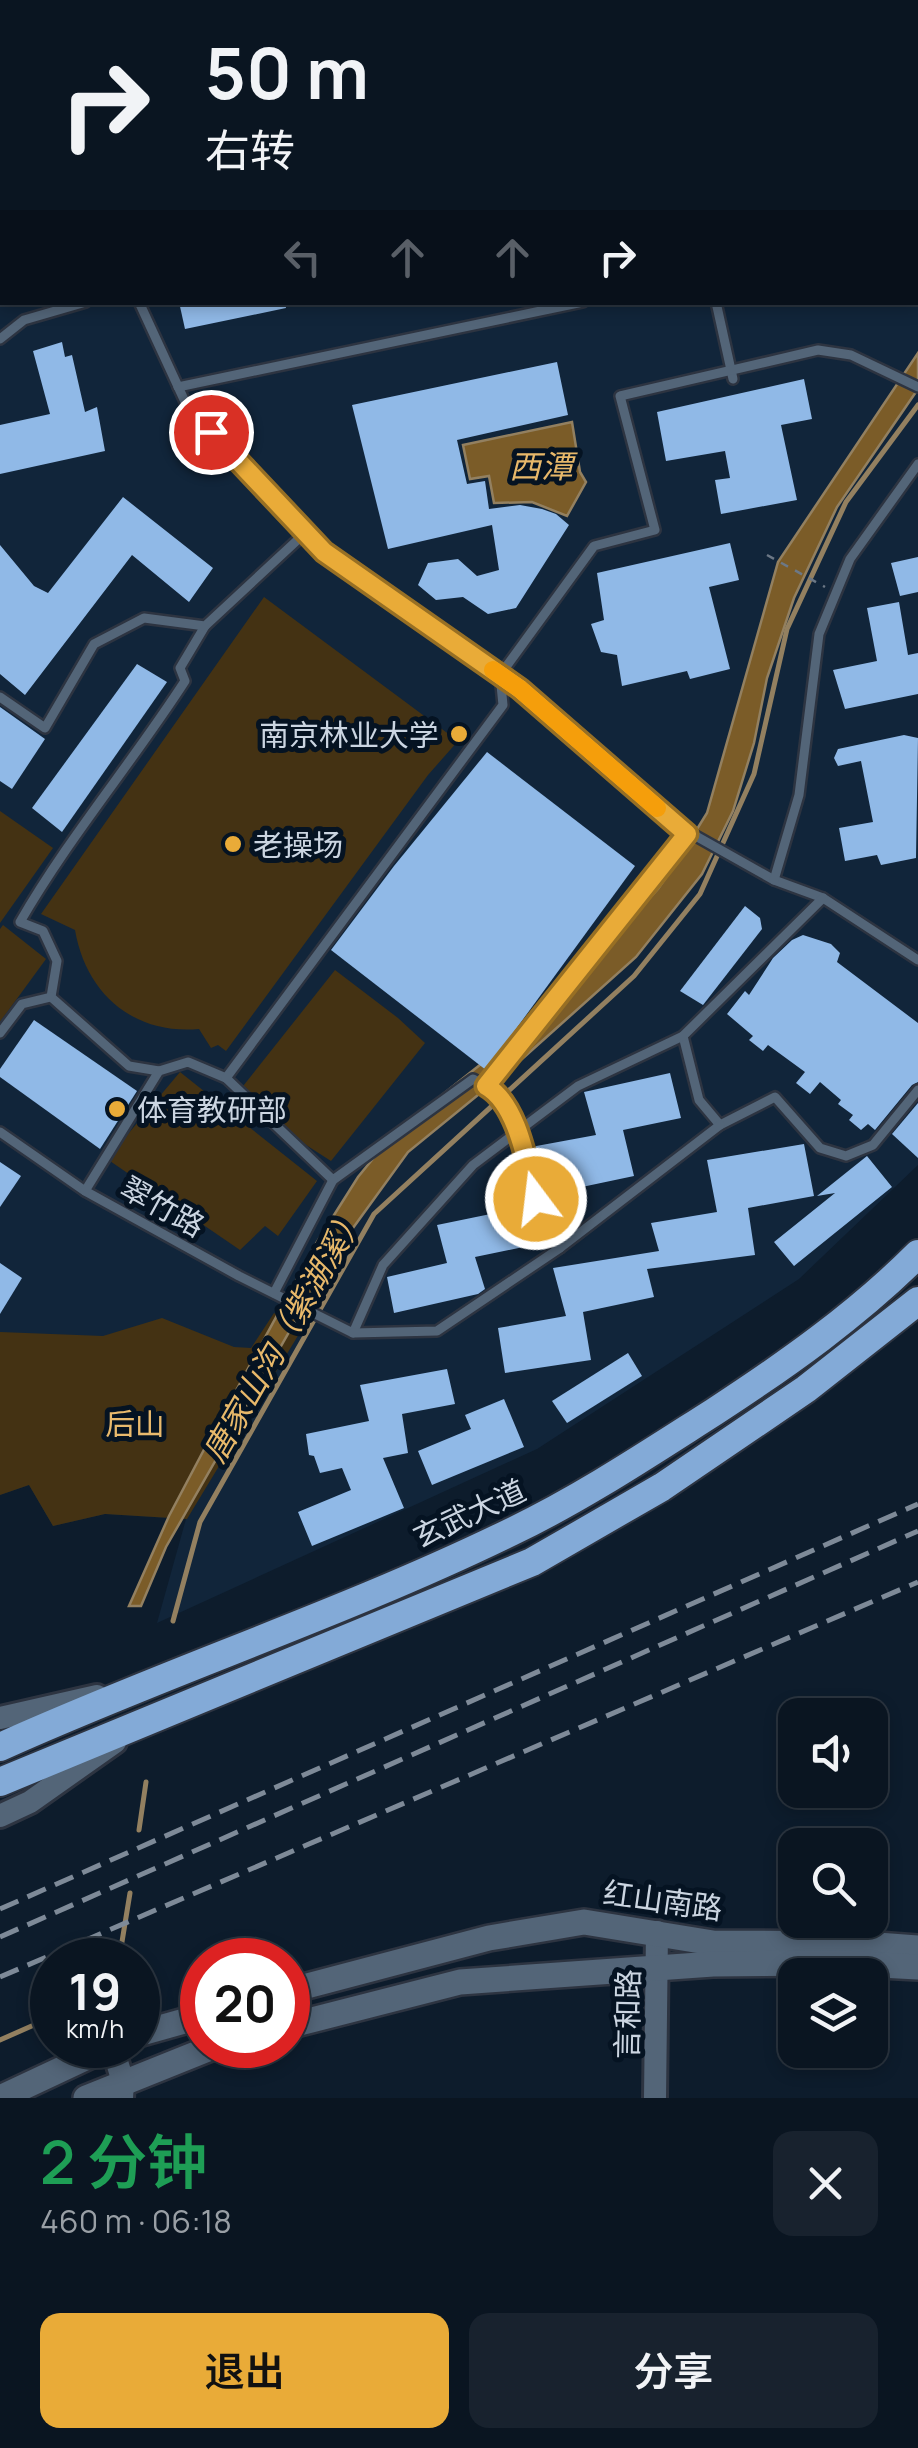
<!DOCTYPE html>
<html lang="zh">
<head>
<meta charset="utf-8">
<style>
  body { margin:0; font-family:Manrope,"Noto Sans SC",sans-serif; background:#18222e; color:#f1f3f6; height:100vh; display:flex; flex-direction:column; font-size:38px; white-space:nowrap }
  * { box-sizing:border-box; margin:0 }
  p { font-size:32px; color:#999fa5 }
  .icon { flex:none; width:55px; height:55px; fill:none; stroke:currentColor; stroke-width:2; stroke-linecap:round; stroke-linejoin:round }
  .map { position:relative; height:2098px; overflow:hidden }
  .details { display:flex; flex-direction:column; background:#0a1521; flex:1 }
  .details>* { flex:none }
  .hud { position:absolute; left:0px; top:0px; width:920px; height:305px; box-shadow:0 5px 15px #0003,0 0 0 2px #2a343f; background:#0a1521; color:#f1f3f6; overflow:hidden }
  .buttons { position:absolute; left:778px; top:1698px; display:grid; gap:20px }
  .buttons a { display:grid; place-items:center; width:110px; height:110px; border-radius:20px; background:#0a1521; box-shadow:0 5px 15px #0003,0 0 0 2px #2a343f; font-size:50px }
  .speed { position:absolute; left:30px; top:1938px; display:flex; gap:20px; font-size:50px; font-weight:700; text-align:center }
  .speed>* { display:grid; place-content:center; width:130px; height:130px; border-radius:50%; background:#0a1521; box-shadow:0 5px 15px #0003,0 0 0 2px #2a343f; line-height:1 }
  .speed small { font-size:25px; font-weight:400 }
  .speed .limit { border:15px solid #d22; background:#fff; color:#111 }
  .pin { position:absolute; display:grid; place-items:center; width:85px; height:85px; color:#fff; margin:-42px; border:5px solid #fff; border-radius:50%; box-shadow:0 2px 10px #0007 }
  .me { position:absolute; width:110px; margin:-55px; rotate:345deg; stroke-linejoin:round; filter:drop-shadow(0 0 8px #0008) }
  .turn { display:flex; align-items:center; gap:35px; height:210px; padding:0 40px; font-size:45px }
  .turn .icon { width:130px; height:130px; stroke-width:2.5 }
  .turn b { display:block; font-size:70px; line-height:85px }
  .lanes { display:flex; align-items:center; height:95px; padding:0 40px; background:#0003; justify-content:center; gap:50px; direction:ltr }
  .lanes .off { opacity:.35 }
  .round { display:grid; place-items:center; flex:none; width:105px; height:105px; border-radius:20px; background:#18222e }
  .head { display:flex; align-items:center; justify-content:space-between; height:170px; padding:0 40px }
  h1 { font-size:60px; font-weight:600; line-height:75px; color:#1e9e55 }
  .primary-button { display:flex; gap:20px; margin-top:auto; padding:20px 40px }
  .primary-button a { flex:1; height:115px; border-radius:20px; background:#e9ab38; color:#111; font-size:40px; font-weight:600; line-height:115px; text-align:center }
  .primary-button a+a { background:#18222e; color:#f1f3f6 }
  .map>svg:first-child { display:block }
  .built { fill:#11253a; fill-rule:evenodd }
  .green { fill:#443213 }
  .water { fill:#7b5c28; stroke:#938060; stroke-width:2.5 }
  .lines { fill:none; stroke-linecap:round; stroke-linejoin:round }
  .stream { stroke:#938060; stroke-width:5 }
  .building { fill:#90b9e7 }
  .service-casing { stroke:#2d3441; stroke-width:14 }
  .tertiary-casing { stroke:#2d3441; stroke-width:28 }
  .secondary-casing { stroke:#2d3441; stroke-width:30 }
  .trunk-casing { stroke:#2d3441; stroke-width:32 }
  .path { stroke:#6c7886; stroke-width:2.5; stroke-dasharray:8 8; stroke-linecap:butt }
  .service { stroke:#536578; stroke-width:9 }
  .tertiary { stroke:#536578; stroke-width:22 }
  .secondary { stroke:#536578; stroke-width:25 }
  .trunk { stroke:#83aad7; stroke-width:28 }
  .rail { stroke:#7e8a98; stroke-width:5; stroke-dasharray:20 10; stroke-linecap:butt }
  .route-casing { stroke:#976f24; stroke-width:25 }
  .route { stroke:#e9ab38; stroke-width:18 }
  .slow { stroke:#f59e0b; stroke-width:18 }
  .poi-dot { fill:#e9ab38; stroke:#051322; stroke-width:4 }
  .labels { text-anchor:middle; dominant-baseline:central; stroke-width:10; stroke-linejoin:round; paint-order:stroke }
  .poi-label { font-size:30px; fill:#cbd5e1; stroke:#051322; text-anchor:start }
  .street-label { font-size:30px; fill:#cbd5e1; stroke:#051322 }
  .park-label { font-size:30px; fill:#e9ba6d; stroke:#051322 }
  .water-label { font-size:32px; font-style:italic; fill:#e7b86a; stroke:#051322 }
</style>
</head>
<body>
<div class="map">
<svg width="918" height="2098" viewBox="0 0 918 2098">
  <rect width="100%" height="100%" fill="#0d1c2c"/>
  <!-- built -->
  <path class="built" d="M0,0H918V1165L799,1279L537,1449L157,1623L186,1519L105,1514L53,1526L29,1485L0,1495ZM2,2H918V302H2Z"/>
  <!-- green -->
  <g class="green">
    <path d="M264,597L458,741L428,775L226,1051L218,1045L211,1048L199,1029C134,1035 86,994 75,930L41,914Z"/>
    <polygon points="0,811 53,848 0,923"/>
    <polygon points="3,925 46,959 0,1022 0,929"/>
    <polygon points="335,970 398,1018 425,1043 331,1161 281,1129 240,1090"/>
    <polygon points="180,1072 317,1181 278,1236 265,1226 240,1250 107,1159"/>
    <polygon points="274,1313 302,1329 187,1519 105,1514 53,1526 29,1485 0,1495 0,1332 103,1336 162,1318 234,1347 251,1348"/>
  </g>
  <!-- water -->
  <g class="water">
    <polygon points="918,353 918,389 837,507 794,598 767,678 754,743 733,811 702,874 636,957 522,1059 408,1152 332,1257 166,1547 141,1606 129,1606 169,1516 208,1442 317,1242 358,1177 394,1133 519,1034 555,999 658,889 676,863 707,813 778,562"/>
    <polygon points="572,422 580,472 586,482 567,516 532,502 494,503 489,476 470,479 463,445"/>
  </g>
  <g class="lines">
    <!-- stream -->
    <g class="stream">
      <polyline points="173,1621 200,1522 374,1214 634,976 700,894 754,774 787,629 846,502 918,405"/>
      <polyline points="139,1830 146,1782"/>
      <polyline points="119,1960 130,1893"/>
      <polyline points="0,2040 52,2017"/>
    </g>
  </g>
  <!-- building -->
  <g class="building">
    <polygon points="179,302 285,302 286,308 185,329"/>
    <polygon points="62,342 65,357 72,355 85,412 97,407 105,451 0,474 0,425 50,414 33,351"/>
    <polygon points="557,362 568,415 457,440 467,484 485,481 489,509 520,505 542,509 556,514 569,525 516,608 488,614 463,597 436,600 418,585 428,563 458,559 477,576 499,570 492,525 388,549 352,405"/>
    <polygon points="804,379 812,419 781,425 797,500 721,514 715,480 730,478 725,451 666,461 657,412"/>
    <polygon points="123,497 213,568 189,602 132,555 25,695 0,674 0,545 34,586 48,593"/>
    <polygon points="730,543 739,580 709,587 730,669 690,679 687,671 622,686 617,655 601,652 591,624 604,620 597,573"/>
    <polygon points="918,557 918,592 900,596 891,563"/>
    <polygon points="899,602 908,655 918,653 918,694 845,709 833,670 877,661 867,608"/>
    <polygon points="137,664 167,682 62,832 32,808"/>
    <polygon points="0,707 45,739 12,789 0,781"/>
    <polygon points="904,735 918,738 916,858 881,865 877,855 845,861 839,828 873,822 861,761 838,766 834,758 838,749"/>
    <polygon points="487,752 635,866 486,1070 331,950 394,866"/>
    <polygon points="745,906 760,918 762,929 703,1005 680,991"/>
    <polygon points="803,935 831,944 840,953 837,962 918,1023 918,1082 912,1085 875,1130 868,1124 861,1130 849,1120 853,1115 838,1104 841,1100 820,1082 810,1094 796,1083 805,1072 768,1045 763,1051 749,1040 753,1036 727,1014 745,991 749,995 773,958 792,940"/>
    <polygon points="34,1020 137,1091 100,1149 0,1077 0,1069"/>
    <polygon points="670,1073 681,1118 623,1130 634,1176 544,1195 531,1147 596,1135 584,1092"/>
    <polygon points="918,1103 918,1158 892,1134"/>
    <polygon points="804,1144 814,1196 748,1208 755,1255 647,1269 654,1297 583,1312 591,1360 505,1373 498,1328 566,1316 553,1268 659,1251 651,1223 717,1212 707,1160"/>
    <polygon points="867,1156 892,1187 794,1266 774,1242 835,1193 817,1196"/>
    <polygon points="0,1162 21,1176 0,1207"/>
    <polygon points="524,1207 533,1245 475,1257 485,1289 478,1294 394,1313 387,1277 447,1263 437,1225"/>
    <polygon points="0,1263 22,1278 0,1314"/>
    <polygon points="628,1353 642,1376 567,1423 552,1401"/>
    <polygon points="447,1369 455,1404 402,1414 408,1453 383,1458 404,1508 312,1546 298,1512 351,1490 342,1468 320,1473 314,1456 309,1455 306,1434 369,1421 360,1385"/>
    <polygon points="504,1399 524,1447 432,1485 418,1451 471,1429 465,1415"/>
  </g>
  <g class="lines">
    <defs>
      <g id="service">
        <polyline points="86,0 86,2"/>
        <polyline points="300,0 300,2"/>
        <polyline points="655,0 655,2"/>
        <polyline points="809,0 810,2"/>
        <polyline points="180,2 193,0"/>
        <polyline points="729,2 740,0"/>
        <polyline points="0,271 2,271"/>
        <polyline points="139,302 187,406 305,533 359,577 521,689 687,835 694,835 774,880 823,898 918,960"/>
        <polyline points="716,302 733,379"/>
        <polyline points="0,339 24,320 86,302"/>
        <polyline points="178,387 583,302"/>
        <path d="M205,626L180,668L185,681C132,763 69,837 20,922L43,931L57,961L51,997L129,1066L159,1071L188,1062L226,1078"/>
        <polyline points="0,697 45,728 94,644 144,618 205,626 305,533"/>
        <polyline points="774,880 799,795 819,634 850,559 918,464"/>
        <polyline points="0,1033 22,1004 51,997"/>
        <polyline points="683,1036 699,1100 720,1125 775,1097 820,1148 846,1156 873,1145 918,1090"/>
        <polyline points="486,1086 687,835"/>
        <polyline points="0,1132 85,1191 239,1276 353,1333 383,1265 473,1165 578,1086 683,1036 823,898"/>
        <polyline points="85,1191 159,1071"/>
        <polyline points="560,1248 537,1199 518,1131 497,1092 473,1079 333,1180 226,1078 503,705 500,675 594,546 655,530 620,396 818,350 851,355 918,387"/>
        <polyline points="274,1293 333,1180"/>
        <polyline points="353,1333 437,1331 560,1248 720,1125"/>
      </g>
      <g id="tertiary">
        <polyline points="0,1718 97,1696"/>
        <polyline points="0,1816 30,1802 115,1742"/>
        <polyline points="112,2045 123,2082 122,2098"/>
        <polyline points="655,2098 657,1932"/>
      </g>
      <g id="secondary">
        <polyline points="288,1991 489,1938 584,1922 713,1943 864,1944 918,1948"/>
        <polyline points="288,2026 460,1982 713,1964 842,1963 918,1967"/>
        <polyline points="138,2034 202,2016"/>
        <polyline points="0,2098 113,2045"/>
        <polyline points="86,2098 218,2045"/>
      </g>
      <g id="trunk">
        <path d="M0,1747C168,1671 345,1613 511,1532C582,1498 648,1454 714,1412C786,1365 857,1315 918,1254"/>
        <polyline points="0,1782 532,1562 662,1487 806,1389 918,1301"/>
      </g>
    </defs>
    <!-- service casing -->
    <use href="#service" class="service-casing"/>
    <!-- tertiary casing -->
    <use href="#tertiary" class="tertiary-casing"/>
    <!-- secondary casing -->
    <use href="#secondary" class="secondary-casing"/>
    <!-- trunk casing -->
    <use href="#trunk" class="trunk-casing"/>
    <!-- path -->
    <polyline class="path" points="767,555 825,587"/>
    <!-- service -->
    <use href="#service" class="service"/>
    <!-- tertiary -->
    <use href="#tertiary" class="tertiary"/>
    <!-- secondary -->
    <use href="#secondary" class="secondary"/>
    <!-- trunk -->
    <use href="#trunk" class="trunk"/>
    <!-- rail -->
    <g class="rail">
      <polyline points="0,1909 918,1504"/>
      <polyline points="0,1937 918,1531"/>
      <polyline points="0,1977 918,1582"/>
    </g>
  </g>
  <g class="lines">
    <defs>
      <path id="route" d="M211,432L324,552L520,689L687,834L486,1086C518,1104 527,1165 536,1199"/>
    </defs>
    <!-- route casing -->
    <use href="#route" class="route-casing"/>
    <!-- route -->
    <use href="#route" class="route"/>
    <!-- slow -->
    <polyline class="slow" points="493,670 520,689 657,808"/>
  </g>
  <!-- markers -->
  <g class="poi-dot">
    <circle cx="459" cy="734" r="10"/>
    <circle cx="233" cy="844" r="10"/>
    <circle cx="117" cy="1109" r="10"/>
  </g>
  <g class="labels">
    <!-- poi labels -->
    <g class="poi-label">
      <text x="439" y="734" text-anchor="end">南京林业大学</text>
      <text x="253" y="844">老操场</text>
      <text x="137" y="1109">体育教研部</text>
    </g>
    <!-- street labels -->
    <g class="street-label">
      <text transform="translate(163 1206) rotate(29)">翠竹路</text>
      <text transform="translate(469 1513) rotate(-25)">玄武大道</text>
      <text transform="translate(663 1900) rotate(8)">红山南路</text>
      <text transform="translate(627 2014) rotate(-89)">言和路</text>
    </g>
    <!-- park labels -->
    <g class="park-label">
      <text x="135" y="1423">后山</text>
    </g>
    <!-- water labels -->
    <g class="water-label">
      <text x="541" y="466">西潭</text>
      <text transform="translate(283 1334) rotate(-60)">唐家山沟（紫湖溪）</text>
    </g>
  </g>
</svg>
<div class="buttons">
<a><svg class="icon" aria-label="sound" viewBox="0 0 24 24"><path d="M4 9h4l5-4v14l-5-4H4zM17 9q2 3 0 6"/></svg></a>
<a><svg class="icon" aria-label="search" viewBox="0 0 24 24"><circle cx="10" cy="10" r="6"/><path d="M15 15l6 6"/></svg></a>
<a><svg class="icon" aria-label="layers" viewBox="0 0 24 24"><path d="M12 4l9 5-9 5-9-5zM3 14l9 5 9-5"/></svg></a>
</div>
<div class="speed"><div>19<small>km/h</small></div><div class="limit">20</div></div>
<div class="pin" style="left:211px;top:432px;background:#d93025"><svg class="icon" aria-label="arrive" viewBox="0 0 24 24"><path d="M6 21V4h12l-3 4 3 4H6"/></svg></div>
<svg class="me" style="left:536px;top:1199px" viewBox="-20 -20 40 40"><circle r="17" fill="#e9ab38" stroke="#fff" stroke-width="3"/><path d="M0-11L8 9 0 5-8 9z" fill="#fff"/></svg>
<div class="hud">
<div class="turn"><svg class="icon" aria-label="right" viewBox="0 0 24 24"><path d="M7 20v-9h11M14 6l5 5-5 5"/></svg><div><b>50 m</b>右转</div></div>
<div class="lanes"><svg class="icon off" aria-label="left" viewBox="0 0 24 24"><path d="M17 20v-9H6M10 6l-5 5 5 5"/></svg><svg class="icon off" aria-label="ahead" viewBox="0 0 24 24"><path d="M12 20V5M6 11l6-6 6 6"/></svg><svg class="icon off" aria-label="ahead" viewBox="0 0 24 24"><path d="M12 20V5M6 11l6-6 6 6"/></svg><svg class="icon" aria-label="right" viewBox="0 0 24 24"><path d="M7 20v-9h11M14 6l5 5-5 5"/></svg></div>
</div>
</div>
<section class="details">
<div class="head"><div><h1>2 分钟</h1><p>460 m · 06:18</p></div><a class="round"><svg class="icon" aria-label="close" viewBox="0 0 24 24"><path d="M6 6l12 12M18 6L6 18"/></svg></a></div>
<div class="primary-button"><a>退出</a><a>分享</a></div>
</section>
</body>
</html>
